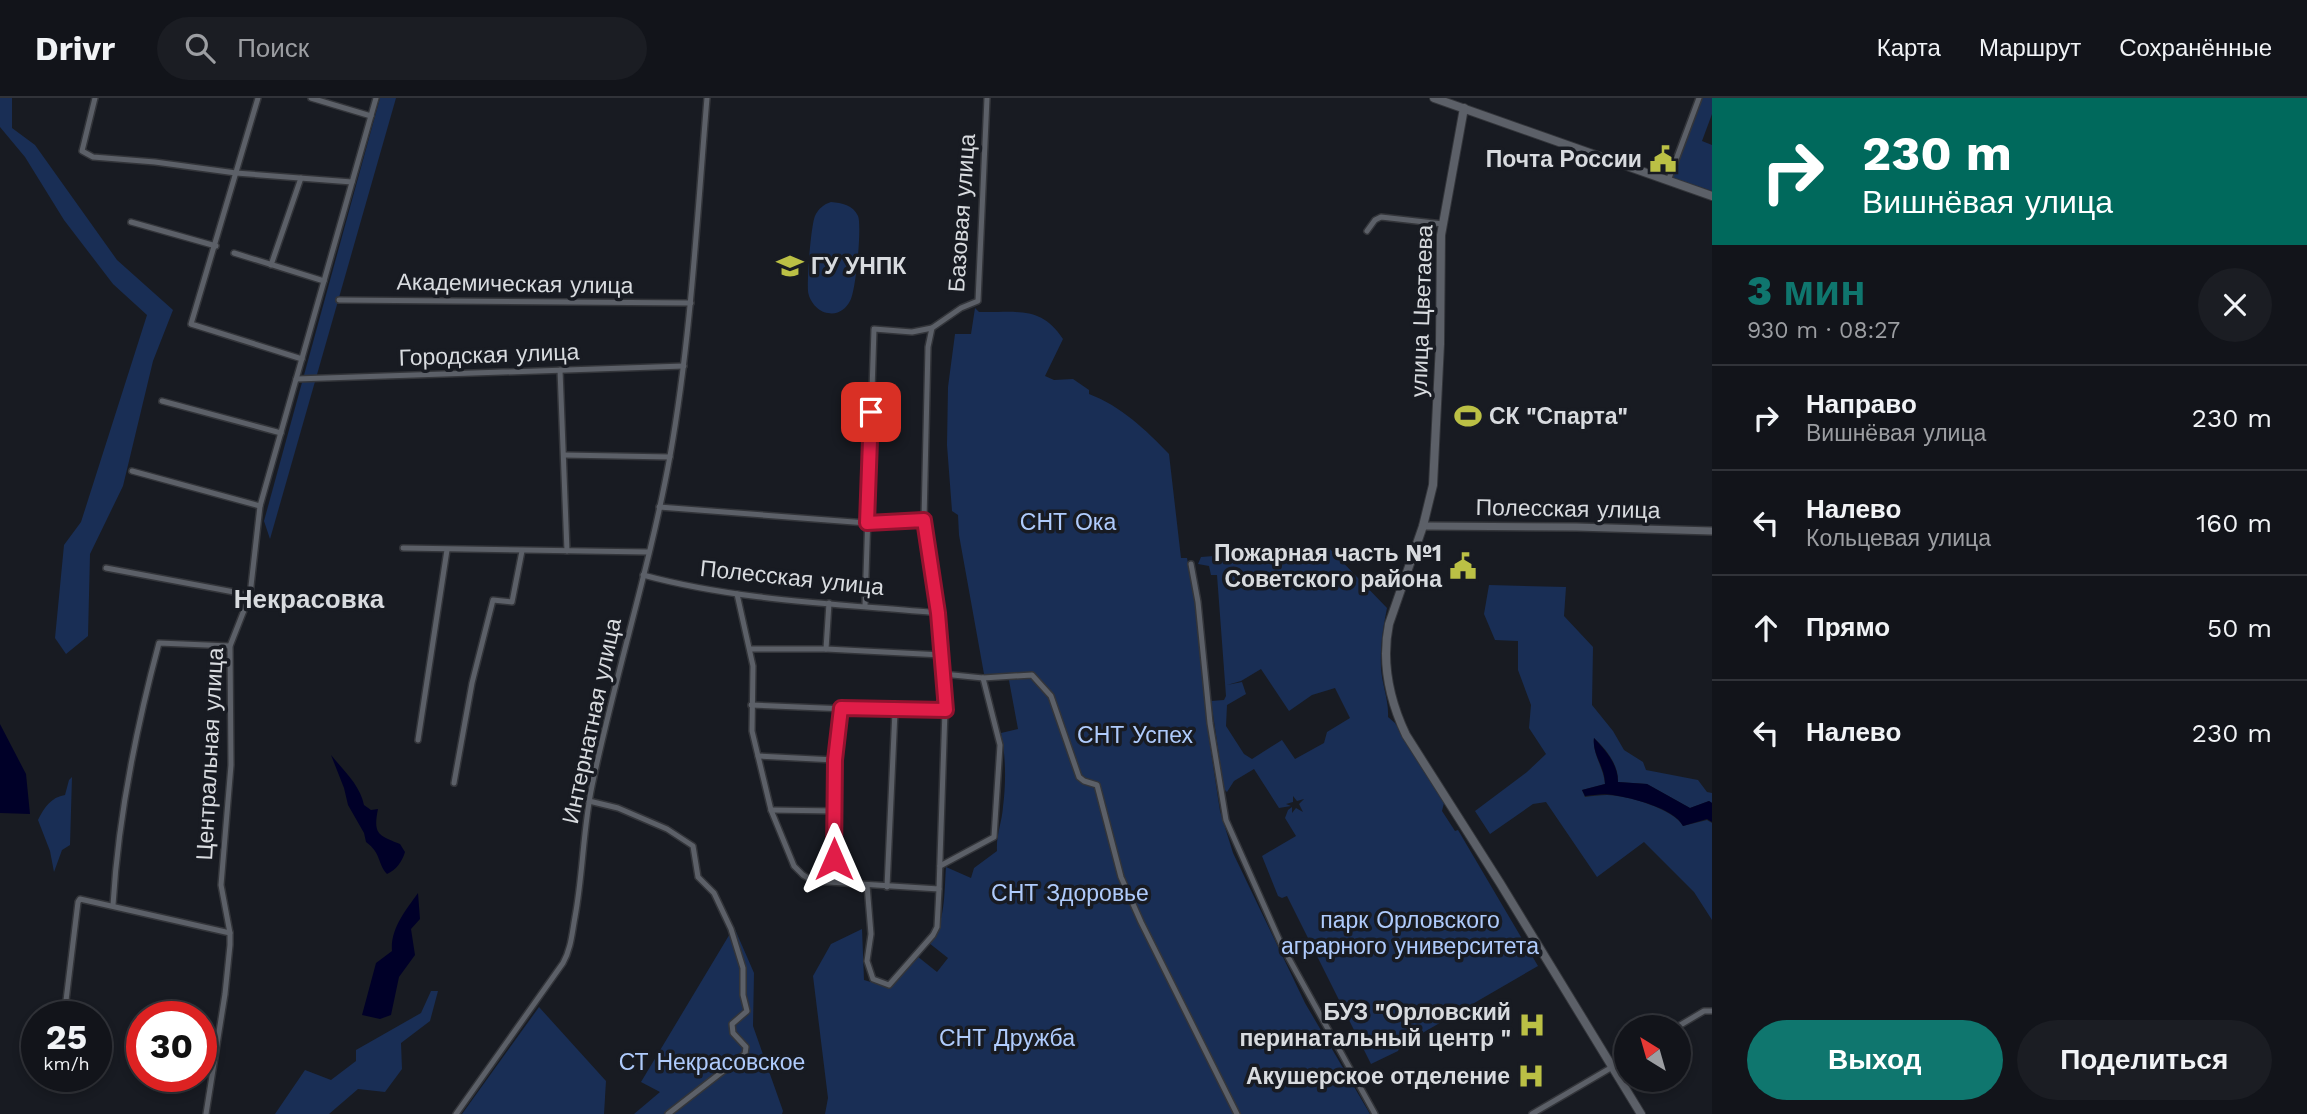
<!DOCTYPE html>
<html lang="ru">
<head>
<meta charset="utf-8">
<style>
  body { margin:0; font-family:"Work Sans",sans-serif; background:#1b1d23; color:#f1f3f6; height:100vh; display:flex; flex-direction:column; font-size:26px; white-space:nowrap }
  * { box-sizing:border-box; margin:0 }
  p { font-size:23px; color:#9c9ea2 }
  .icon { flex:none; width:38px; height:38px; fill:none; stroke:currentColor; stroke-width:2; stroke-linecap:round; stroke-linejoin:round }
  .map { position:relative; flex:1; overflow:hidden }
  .side { display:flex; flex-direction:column; background:#12141a; width:595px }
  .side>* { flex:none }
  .hud { background:#00695c; color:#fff; overflow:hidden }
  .needle { width:46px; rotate:323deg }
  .tools { position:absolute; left:1614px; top:917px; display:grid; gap:14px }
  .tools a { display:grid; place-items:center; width:77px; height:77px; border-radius:50%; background:#12141a; box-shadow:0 4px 10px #0003,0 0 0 2px #313339; font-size:35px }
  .speed { position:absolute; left:21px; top:903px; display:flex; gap:14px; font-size:35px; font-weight:700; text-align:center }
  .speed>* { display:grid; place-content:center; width:91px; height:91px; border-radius:50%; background:#12141a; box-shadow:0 4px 10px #0003,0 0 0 2px #313339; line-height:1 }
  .speed small { font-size:18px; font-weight:400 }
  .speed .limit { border:10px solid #d22; background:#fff; color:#111 }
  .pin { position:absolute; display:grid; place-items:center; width:60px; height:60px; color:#fff; margin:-30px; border-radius:14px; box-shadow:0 4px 10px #0006 }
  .me { position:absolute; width:77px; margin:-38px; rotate:0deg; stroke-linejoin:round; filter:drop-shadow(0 0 5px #0008) }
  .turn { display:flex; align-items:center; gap:24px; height:147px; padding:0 35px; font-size:32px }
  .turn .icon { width:91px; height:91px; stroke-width:2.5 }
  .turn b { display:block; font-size:49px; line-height:60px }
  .round { display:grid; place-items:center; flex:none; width:74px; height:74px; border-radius:37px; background:#1b1d23 }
  .summary { display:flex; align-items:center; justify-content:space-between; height:119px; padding:0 35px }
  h1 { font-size:42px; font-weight:800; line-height:52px; color:#0f766e }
  .action { display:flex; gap:14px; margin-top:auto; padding:14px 35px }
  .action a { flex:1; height:80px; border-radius:42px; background:#0f766e; color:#fff; font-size:28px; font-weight:800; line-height:80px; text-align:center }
  .action a+a { background:#1b1d23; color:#f1f3f6 }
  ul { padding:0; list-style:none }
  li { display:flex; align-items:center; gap:21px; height:105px; padding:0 35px; border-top:2px solid #313339 }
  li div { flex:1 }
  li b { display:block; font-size:26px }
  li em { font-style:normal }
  header { display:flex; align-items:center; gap:42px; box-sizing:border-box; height:98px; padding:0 35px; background:#12141a; border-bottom:2px solid #313339 }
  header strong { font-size:33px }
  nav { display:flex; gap:38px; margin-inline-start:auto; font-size:24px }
  .search { width:490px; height:63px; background:#1b1d23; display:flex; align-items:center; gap:18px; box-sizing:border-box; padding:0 24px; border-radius:38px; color:#9c9ea2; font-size:26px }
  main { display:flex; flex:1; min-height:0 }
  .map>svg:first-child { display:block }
  .green { fill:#192e55; fill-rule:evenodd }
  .water { fill:#000028 }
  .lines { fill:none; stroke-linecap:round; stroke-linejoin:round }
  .minor-casing { stroke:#33353a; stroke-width:8 }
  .tertiary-casing { stroke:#33353a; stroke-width:10 }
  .secondary-casing { stroke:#33353a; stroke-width:10 }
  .minor { stroke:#5c6068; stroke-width:5 }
  .tertiary { stroke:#5c6068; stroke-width:7 }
  .secondary { stroke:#5c6068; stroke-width:8 }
  .route-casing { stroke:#92132f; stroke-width:18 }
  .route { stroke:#e11d48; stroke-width:12 }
  .labels { text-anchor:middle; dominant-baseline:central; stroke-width:7; stroke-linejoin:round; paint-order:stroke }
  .poi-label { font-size:23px; font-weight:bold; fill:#d8dbdf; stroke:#181b22; text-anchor:end }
  .street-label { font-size:23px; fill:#d8dbdf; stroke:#181b22 }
  .park-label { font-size:23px; fill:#afcbfc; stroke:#181b22 }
  .quarter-label { font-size:26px; font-weight:bold; fill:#d8dbdf; stroke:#181b22 }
</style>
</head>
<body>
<header>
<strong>Drivr</strong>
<div class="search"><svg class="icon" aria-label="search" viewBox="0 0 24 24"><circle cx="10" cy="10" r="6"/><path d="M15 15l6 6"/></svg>Поиск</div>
<nav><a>Карта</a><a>Маршрут</a><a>Сохранённые</a></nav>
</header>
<main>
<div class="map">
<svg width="1712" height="1016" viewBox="0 0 1712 1016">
  <rect width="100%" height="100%" fill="#181b22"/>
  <!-- green -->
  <g class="green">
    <polygon points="0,0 12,0 12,30 35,47 117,162 173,212 153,263 123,388 90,456 88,538 66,556 55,540 64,447 81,424 147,217 113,186 64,122 25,59 0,29"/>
    <polygon points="380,0 396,0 270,441 264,423"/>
    <polygon points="1702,0 1712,0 1712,16 1702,43 1712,47 1712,93 1672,80"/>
    <path d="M831,104C842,105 853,107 858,118C862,127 856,194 850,203C846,211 838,217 828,215C818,214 809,203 808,193C807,182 811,127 815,118C818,111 824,106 831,104Z"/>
    <path d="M975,210L979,214C1016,215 1041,207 1063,241L1045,278L1054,282L1073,281L1089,292V296C1121,308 1146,332 1169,356L1181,460H1187L1197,509L1208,634L1220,713L1233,755L1305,905L1370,1016H825L828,1000L813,878L831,846L862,831L864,882L888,889L917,858L937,874L948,860L929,845C946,825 944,795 946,769L971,780L974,770L997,753C996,737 1002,724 1003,709C1006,686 1006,658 1001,635L1018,631L1008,577L984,576L959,437L958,417L952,413L947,347L948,289L955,236H971Z"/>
    <path d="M1328,449L1387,510C1383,530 1380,549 1381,570C1382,587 1389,602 1388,619L1395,625L1444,705L1442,713L1455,733L1458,732L1538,868L1400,948L1398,953L1371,966L1287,798L1282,800L1278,798L1262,758L1296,738L1285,720L1288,712L1292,709V715L1296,710L1303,714L1299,706L1304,701L1297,703L1293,698V704L1286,706L1291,708L1279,710L1254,671L1234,683L1227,694L1224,691L1211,603L1224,602L1226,598L1217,477H1211L1209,468L1198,466L1201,459ZM1261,571L1289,613L1312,597L1335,590L1350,620L1327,634L1324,645L1295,661L1282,642L1252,661L1244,656L1226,628L1227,607L1246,596L1242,584L1227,587L1241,583Z"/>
    <path d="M1489,487L1566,489L1564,518L1593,549L1592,607L1613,633L1624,652L1643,664L1646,672L1698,682L1707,694L1712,695V705L1709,703L1690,710L1647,686L1618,684C1619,667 1606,651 1594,640C1592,656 1604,670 1605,686L1582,692L1585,699C1592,698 1600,697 1607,697C1626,697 1674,711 1683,728L1707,722L1712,725V822L1694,794L1644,744L1597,779L1546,704L1533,706L1490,736L1475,713L1527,674L1546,656L1529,630L1531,607L1518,572V543L1495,542L1484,516Z"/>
    <path d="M72,679L70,747L62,752L54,774L50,753L38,722C44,710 51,699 65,697L69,682Z"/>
    <polygon points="734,829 754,875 753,928 783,1013 782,1016 634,1016 660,994 641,984"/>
    <polygon points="431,893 438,893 430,923 401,945 402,971 385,994 358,991 329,1016 275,1016 305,972 331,982 356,963 356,952 421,915"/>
    <polygon points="539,909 606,983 604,1016 462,1016"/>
  </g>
  <!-- water -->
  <g class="water">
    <polygon points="0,626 26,676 30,716 0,715"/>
    <path d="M1594,640C1606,653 1618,666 1618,684L1647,686L1690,710L1709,703L1712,705V724L1707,721L1683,728C1674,710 1632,700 1613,697C1604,695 1594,697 1585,698L1582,692L1605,686C1605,669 1592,656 1594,640Z"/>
    <path d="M331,657C344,673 360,687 364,707L371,712L378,711C373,736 378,737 400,746L405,754C402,764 396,772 387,776C377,765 382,756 366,744L364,735L348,707L344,690Z"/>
    <path d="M418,795L420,821L411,831L415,857L399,879L391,917L380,921L362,917L376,865L392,853C390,831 406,812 418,795Z"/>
  </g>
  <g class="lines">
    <defs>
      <g id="minor">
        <polyline points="95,0 82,53 93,59 155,64 236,75 352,84"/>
        <polyline points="258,0 191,226 302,261"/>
        <polyline points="311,0 371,18"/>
        <polyline points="1668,83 1699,0"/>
        <polyline points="131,124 216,148"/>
        <polyline points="1367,133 1375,122 1381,119 1443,126"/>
        <polyline points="234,155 324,183"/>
        <polyline points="271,167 301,80"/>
        <polyline points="339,202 691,205"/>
        <polyline points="560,272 567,453"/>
        <polyline points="296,281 684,268"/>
        <polyline points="162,303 281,335"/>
        <polyline points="564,357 670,359"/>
        <polyline points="132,373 260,408"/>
        <polyline points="659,409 867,425 924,422"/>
        <polyline points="403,450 648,454"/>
        <polyline points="1191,466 1198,504 1210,625 1226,722 1282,848 1375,1016"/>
        <polyline points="106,470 250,497"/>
        <path d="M643,477C739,503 840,506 938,515"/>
        <polyline points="737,496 753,568 752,633 771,712 794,768 803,777 813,783 939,791 945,612 938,515 924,422 928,249 932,230 961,210 978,203 987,0"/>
        <polyline points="865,508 874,231 912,234 932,230"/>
        <polyline points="750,551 826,551 942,557"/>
        <polyline points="826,551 829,505"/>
        <polyline points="943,576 983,580 1032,577 1051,598 1079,679 1084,683 1097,687 1121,779 1141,824 1237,1016"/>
        <polyline points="751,607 895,613 945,612"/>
        <polyline points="418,642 447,452"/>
        <polyline points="758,658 835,662"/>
        <polyline points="454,685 472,585 493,502 512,504 522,453"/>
        <polyline points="589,703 618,710 667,731 693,748 698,779 714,795 731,831 743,870 743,897 747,913 732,926 733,935 746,949 745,956 668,1016"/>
        <polyline points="771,712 834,713"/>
        <polyline points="940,768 994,739 1000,647 983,580"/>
        <polyline points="834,784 835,662 841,610"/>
        <polyline points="867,787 871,836 867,863 873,881 889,887 933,837 937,829 939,791"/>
        <polyline points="887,789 895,613"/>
        <path d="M113,807C118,722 137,627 159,545L230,548"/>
        <polyline points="64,919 78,804 80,801 230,835"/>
        <polyline points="1677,929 1704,913 1712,913"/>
        <polyline points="206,1016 225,896 230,847 230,835 221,787 231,667 230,548 250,497 260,408 376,0"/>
        <path d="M456,1016L563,865C571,851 572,835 575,819C583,776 583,731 592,688C615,577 650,469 670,358C691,240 697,120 707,0"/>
        <polyline points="1532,1016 1626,961"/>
      </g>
      <polyline id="tertiary" points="1423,428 1576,429 1712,433"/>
      <g id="secondary">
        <polyline points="1434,0 1712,98"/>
        <path d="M1464,10L1441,137L1440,246L1433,387L1423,428L1389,526C1381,565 1389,601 1406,637L1500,785L1641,1016"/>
      </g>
    </defs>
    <!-- minor casing -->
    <use href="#minor" class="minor-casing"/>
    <!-- tertiary casing -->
    <use href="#tertiary" class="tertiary-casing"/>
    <!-- secondary casing -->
    <use href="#secondary" class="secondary-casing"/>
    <!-- minor -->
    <use href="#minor" class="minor"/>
    <!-- tertiary -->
    <use href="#tertiary" class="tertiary"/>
    <!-- secondary -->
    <use href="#secondary" class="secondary"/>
  </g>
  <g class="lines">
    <defs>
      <polyline id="route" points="834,761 835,662 841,610 946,612 938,515 924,422 867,425 871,314"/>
    </defs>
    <!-- route casing -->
    <use href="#route" class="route-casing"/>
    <!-- route -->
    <use href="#route" class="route"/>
  </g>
  <!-- icons -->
  <defs>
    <symbol id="civic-bare" viewBox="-9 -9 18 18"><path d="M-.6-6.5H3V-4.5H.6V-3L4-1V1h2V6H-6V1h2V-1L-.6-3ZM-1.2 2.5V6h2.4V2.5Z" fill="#bbc045" stroke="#181b22" stroke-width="2.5" paint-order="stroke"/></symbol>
    <symbol id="university-bare" viewBox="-9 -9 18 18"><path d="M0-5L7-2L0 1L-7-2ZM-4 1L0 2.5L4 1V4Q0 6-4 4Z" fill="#bbc045" stroke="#181b22" stroke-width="2.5" paint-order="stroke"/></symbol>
    <symbol id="stadium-bare" viewBox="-9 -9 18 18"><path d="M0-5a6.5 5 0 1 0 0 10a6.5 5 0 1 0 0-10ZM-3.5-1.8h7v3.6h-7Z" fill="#bbc045" stroke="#181b22" stroke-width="2.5" paint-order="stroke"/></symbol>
    <symbol id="hospital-bare" viewBox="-9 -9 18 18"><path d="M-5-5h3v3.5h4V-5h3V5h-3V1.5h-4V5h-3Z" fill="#bbc045" stroke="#181b22" stroke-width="2.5" paint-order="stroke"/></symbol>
  </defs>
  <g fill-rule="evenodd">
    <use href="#civic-bare" x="1644" y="42" width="38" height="38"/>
    <use href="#university-bare" x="771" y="149" width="38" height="38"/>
    <use href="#stadium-bare" x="1449" y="299" width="38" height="38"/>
    <use href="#civic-bare" x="1444" y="449" width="38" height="38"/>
    <use href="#hospital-bare" x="1513" y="908" width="38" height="38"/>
    <use href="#hospital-bare" x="1512" y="959" width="38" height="38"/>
  </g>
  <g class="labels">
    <!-- poi labels -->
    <g class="poi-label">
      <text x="1642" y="61">Почта России</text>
      <text x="811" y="168" text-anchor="start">ГУ УНПК</text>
      <text x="1489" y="318" text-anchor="start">СК "Спарта"</text>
      <text x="1442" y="455">Пожарная часть №1<tspan x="1442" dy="26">Советского района</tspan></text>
      <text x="1511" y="914">БУЗ "Орловский<tspan x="1511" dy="26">перинатальный центр "</tspan></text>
      <text x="1510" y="978">Акушерское отделение</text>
    </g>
    <!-- street labels -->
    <g class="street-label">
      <text transform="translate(962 115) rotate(-86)">Базовая улица</text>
      <text transform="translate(515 186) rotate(1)">Академическая улица</text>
      <text transform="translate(1422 213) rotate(-88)">улица Цветаева</text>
      <text transform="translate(489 257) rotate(-2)">Городская улица</text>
      <text transform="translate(1568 411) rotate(1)">Полесская улица</text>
      <text transform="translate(792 480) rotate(6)">Полесская улица</text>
      <text transform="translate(592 623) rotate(-78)">Интернатная улица</text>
      <text transform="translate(210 656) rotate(-87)">Центральная улица</text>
    </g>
    <!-- park labels -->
    <g class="park-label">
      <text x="1068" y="424">СНТ Ока</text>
      <text x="1135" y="637">СНТ Успех</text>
      <text x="1070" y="795">СНТ Здоровье</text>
      <text x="1410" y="822">парк Орловского<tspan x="1410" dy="26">аграрного университета</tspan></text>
      <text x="1007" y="940">СНТ Дружба</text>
      <text x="712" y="964">СТ Некрасовское</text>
    </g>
    <!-- quarter labels -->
    <g class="quarter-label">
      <text x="309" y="501">Некрасовка</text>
    </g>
  </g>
</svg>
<div class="tools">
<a><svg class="needle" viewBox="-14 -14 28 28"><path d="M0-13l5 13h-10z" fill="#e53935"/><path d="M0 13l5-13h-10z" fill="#9c9ea2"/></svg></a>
</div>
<div class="speed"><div>25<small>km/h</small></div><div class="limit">30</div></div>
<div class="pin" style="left:871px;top:314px;background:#d93025"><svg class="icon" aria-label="arrive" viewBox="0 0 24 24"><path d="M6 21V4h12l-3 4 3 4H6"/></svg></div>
<svg class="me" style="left:834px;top:761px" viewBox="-20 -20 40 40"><path d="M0-17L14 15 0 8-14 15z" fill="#e11d48" stroke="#fff" stroke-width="4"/></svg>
</div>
<section class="side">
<div class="hud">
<div class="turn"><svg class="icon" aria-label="right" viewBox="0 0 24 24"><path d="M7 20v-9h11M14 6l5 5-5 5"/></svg><div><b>230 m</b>Вишнёвая улица</div></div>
</div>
<div class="summary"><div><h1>3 мин</h1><p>930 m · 08:27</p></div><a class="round"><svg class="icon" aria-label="close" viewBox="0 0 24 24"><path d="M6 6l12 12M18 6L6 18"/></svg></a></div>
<ul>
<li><svg class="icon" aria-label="right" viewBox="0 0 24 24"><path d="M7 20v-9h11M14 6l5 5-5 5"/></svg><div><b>Направо</b><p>Вишнёвая улица</p></div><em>230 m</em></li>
<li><svg class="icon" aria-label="left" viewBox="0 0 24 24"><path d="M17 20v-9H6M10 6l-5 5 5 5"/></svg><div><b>Налево</b><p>Кольцевая улица</p></div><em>160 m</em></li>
<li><svg class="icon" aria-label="ahead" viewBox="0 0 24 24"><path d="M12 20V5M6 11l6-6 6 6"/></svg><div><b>Прямо</b></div><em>50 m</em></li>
<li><svg class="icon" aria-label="left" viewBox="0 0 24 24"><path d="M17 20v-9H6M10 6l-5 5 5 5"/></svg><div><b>Налево</b></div><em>230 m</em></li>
</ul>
<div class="action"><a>Выход</a><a>Поделиться</a></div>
</section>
</main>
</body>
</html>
